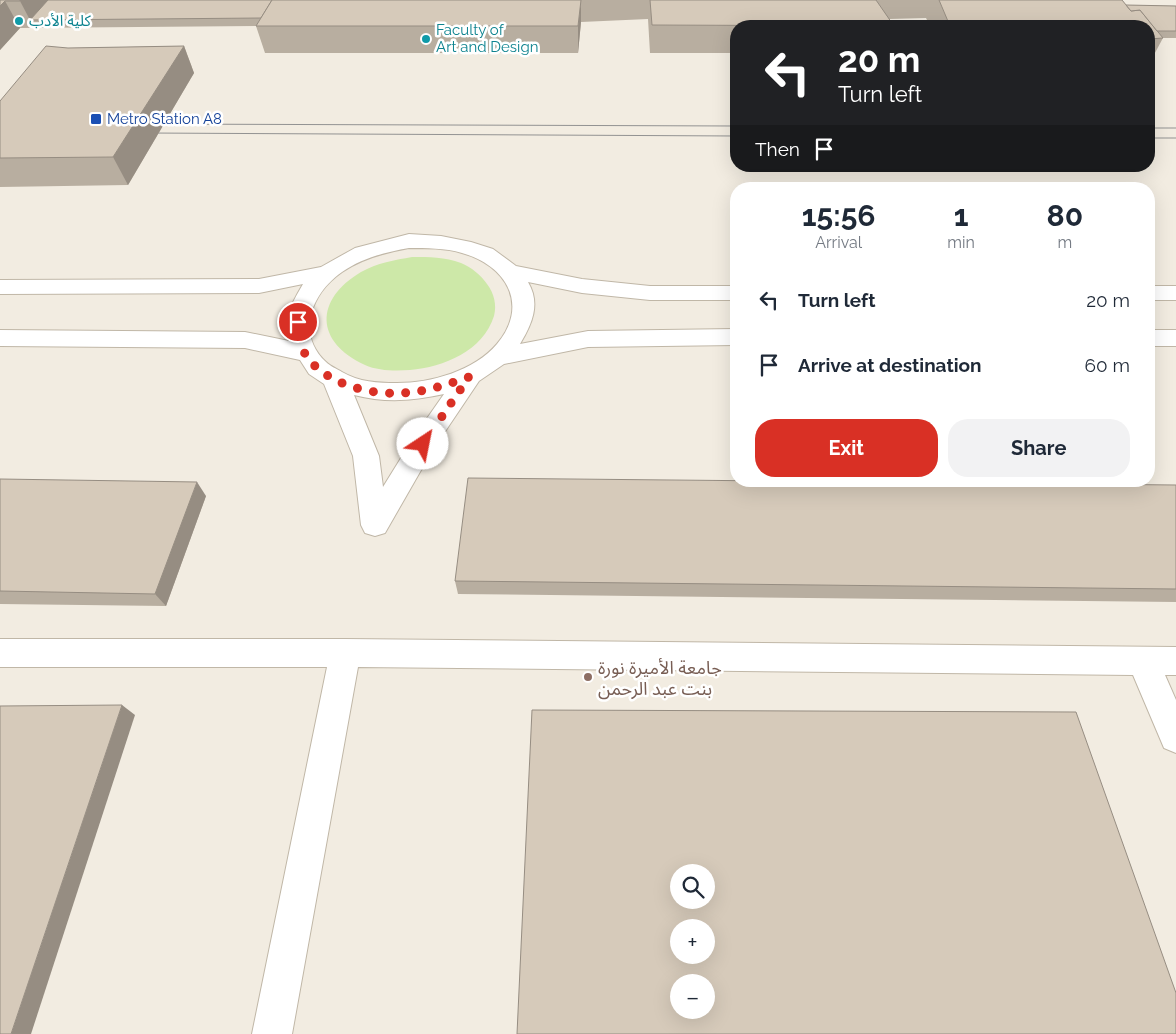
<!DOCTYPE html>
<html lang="en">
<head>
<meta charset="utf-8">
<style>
  body { margin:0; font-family:Raleway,"Noto Sans Arabic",sans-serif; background:#f2f2f3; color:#1f2937; height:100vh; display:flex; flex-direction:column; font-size:19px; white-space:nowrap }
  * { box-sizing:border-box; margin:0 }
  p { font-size:16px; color:#747a83 }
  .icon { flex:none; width:28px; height:28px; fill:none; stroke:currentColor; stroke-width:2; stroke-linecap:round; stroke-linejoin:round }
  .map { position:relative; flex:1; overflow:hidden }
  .details { position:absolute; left:730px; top:182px; width:425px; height:305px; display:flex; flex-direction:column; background:#fff; border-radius:20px; box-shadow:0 5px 20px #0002 }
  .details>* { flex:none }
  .hud { position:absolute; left:730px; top:20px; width:425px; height:152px; border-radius:20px; box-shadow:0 5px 20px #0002; background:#202124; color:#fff; overflow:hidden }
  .fabs { position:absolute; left:670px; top:864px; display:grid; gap:10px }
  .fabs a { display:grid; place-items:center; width:45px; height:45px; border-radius:50%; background:#fff; box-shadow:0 5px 20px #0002; font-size:25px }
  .pin { position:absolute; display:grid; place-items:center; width:42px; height:42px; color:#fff; margin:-21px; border:2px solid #fff; border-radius:50%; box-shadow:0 1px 5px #0007 }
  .me { position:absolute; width:55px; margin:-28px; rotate:34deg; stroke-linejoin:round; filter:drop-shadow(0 0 4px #0008) }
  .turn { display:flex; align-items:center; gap:18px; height:105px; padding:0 25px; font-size:22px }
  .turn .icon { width:65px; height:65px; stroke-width:2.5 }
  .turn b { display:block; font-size:35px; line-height:42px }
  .then { display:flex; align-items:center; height:48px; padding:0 25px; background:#0003; gap:10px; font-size:19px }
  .eta { display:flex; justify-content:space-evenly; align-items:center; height:85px; text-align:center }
  .eta b { font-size:30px; font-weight:700; line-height:35px }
  .button { display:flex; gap:10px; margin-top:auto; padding:10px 25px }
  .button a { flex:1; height:58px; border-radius:20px; background:#d93025; color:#fff; font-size:20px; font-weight:700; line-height:58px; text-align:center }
  .button a+a { background:#f2f2f3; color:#1f2937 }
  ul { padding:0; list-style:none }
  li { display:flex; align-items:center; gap:15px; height:65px; padding:0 25px }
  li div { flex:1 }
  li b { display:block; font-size:19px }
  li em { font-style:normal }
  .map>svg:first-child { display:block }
  .green { fill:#cde8a8 }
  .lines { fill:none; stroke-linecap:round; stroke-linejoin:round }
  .minor-casing { stroke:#c0b7a7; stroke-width:2 }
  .minor { fill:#fff; fill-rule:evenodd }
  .tram { stroke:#929292; stroke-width:1 }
  .wall { fill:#b8aea0 }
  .shaded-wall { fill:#968d82 }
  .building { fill:#d6caba; stroke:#968d82; fill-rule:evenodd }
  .route { stroke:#d93025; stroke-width:9; stroke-dasharray:0 16.2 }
  .culture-dot { fill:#0f9aa8; stroke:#fff; stroke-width:2 }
  .transit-dot { fill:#1a4fb4; stroke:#fff; stroke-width:2 }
  .education-dot { fill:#8d6e63; stroke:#fff; stroke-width:2 }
  .labels { text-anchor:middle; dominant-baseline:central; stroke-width:5; stroke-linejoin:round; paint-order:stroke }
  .far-culture-label { font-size:15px; fill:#0d838f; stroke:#fff; text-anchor:start }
  .far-transit-label { font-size:15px; fill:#164399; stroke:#fff; text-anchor:start }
  .education-label { font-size:18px; fill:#785e54; stroke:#fff; text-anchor:start }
</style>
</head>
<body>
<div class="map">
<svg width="1176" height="1034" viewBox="0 0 1176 1034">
  <rect width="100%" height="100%" fill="#f2ece1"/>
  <!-- green -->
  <path class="green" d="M412,257C429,257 445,257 461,263C471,267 481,275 487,284C494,293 497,305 494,316C483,351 444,367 410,370C396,371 378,371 365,365C315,342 314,300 361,272C377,263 395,260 412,257Z"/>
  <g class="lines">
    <defs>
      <g id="minor">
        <path d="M409,234L441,236L471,242L493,249L516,266L582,279L650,286H736V300H650L582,293L528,282C541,304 532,324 520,344L588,331L736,329V345L588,347L504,364L479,381L432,451L385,533L375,536L365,533L361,525L353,456L324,384L309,374L300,360L245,348L0,346V330L245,332L289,341C282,319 292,303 303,284L259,293L0,294V280L259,279L321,267L355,248ZM409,248C426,248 445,248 462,253C506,265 530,305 497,344C474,371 431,383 397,383C378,383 359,382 342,372C337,369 330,366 326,362C295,333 312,293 342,272C362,258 386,252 409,248ZM444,394L414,437L383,487L379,456L354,395C385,403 413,401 444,394Z"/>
        <rect x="1149" y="286" width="27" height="14"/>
        <rect x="1149" y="330" width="27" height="16"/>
        <polygon points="0,639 345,639 1176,647 1176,675 1165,675 1176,700 1176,753 1164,748 1133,675 358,667 292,1034 252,1034 327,667 0,667"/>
      </g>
    </defs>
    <!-- minor casing -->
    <use href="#minor" class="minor-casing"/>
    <!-- minor -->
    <use href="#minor" class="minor"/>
    <!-- tram -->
    <g class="tram">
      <polyline points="151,124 736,126"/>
      <polyline points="1149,128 1176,128"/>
      <polyline points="145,133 736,136"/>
      <polyline points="1149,138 1176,138"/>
    </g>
  </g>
  <!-- wall -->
  <g class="wall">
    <polygon points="0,0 1122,0 1126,5 1176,6 1176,38 1163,38 1149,64 1149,26 930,26 926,18 889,19 736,26 736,53 650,53 648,19 581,22 578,53 265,53 256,26 20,28 0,50"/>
    <polygon points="184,46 194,73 128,185 0,187 0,101 68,48"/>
    <polygon points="0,479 206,496 166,606 0,604"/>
    <polygon points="1176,485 1176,602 458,594 455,581"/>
  </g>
  <!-- shaded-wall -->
  <g class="shaded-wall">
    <polygon points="20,0 57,0 30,20 20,1"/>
    <polygon points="581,0 581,22 578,53 578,26"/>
    <polygon points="5,1 20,28 0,50 0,6"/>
    <polygon points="184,46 194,73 128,185 113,157"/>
    <polygon points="197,482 206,496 166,606 155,594"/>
    <polygon points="122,705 135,715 31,1034 11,1034"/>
  </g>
  <!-- building -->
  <g class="building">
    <polygon points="0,0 20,0 20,1 5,1 0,6"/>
    <polygon points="48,0 272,0 261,18 30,20"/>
    <polygon points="272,0 581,0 578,26 256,26"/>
    <polygon points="650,0 876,0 894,26 652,25"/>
    <polygon points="939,0 1122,0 1131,11 1140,10 1163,38 1149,39 1149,26 950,26"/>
    <polygon points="1126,5 1176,6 1176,31 1157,31 1140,10 1131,11"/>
    <polygon points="46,46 68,48 184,46 113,157 0,158 0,101"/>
    <polygon points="468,478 1176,485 1176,589 455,581"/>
    <polygon points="0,479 197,482 155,594 0,591"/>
    <polygon points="122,705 11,1034 0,1034 0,706"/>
    <path d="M532,710L1076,712L1176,993V1034H517ZM679,872H706V900H679ZM679,928H706V955H679ZM679,982H706V1010H679Z"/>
  </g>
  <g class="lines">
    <!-- route -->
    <path class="route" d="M298,322C293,374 359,396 402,393C425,392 446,385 469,377L423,444"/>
  </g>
  <!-- markers -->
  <g class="culture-dot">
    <circle cx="19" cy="21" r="5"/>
    <circle cx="426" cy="39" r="5"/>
  </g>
  <rect class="transit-dot" x="90" y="113" width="12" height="12" rx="2.5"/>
  <circle class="education-dot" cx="588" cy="677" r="5"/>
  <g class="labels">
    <!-- far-culture labels -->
    <g class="far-culture-label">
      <text x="29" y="21">كلية الأدب</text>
      <text x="436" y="30">Faculty of<tspan x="436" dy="17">Art and Design</tspan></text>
    </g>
    <!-- far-transit labels -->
    <g class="far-transit-label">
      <text x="107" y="119">Metro Station A8</text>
    </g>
    <!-- education labels -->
    <g class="education-label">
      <text x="598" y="667">جامعة الأميرة نورة<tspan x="598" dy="21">بنت عبد الرحمن</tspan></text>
    </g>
  </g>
</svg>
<div class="fabs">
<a><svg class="icon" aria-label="search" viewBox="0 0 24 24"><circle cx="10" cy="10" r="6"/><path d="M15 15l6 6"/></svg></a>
<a>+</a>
<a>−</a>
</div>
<div class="pin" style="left:298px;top:322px;background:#d93025"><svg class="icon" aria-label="arrive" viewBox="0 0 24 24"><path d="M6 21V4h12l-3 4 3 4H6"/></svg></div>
<svg class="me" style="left:423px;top:444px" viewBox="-20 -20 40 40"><circle r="19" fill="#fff"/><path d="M0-13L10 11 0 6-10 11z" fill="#d93025"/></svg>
<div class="hud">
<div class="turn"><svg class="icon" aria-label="left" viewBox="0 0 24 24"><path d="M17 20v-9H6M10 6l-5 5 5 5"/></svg><div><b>20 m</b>Turn left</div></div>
<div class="then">Then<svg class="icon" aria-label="arrive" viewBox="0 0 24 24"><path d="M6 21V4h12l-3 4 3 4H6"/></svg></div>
</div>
<section class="details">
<div class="eta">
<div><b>15:56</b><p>Arrival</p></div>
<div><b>1</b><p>min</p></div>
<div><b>80</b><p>m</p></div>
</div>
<ul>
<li><svg class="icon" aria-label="left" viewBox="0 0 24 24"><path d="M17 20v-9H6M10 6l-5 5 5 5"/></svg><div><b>Turn left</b></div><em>20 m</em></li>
<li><svg class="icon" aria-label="arrive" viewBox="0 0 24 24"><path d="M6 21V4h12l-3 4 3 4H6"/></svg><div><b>Arrive at destination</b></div><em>60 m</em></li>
</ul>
<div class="button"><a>Exit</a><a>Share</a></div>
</section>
</div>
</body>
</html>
